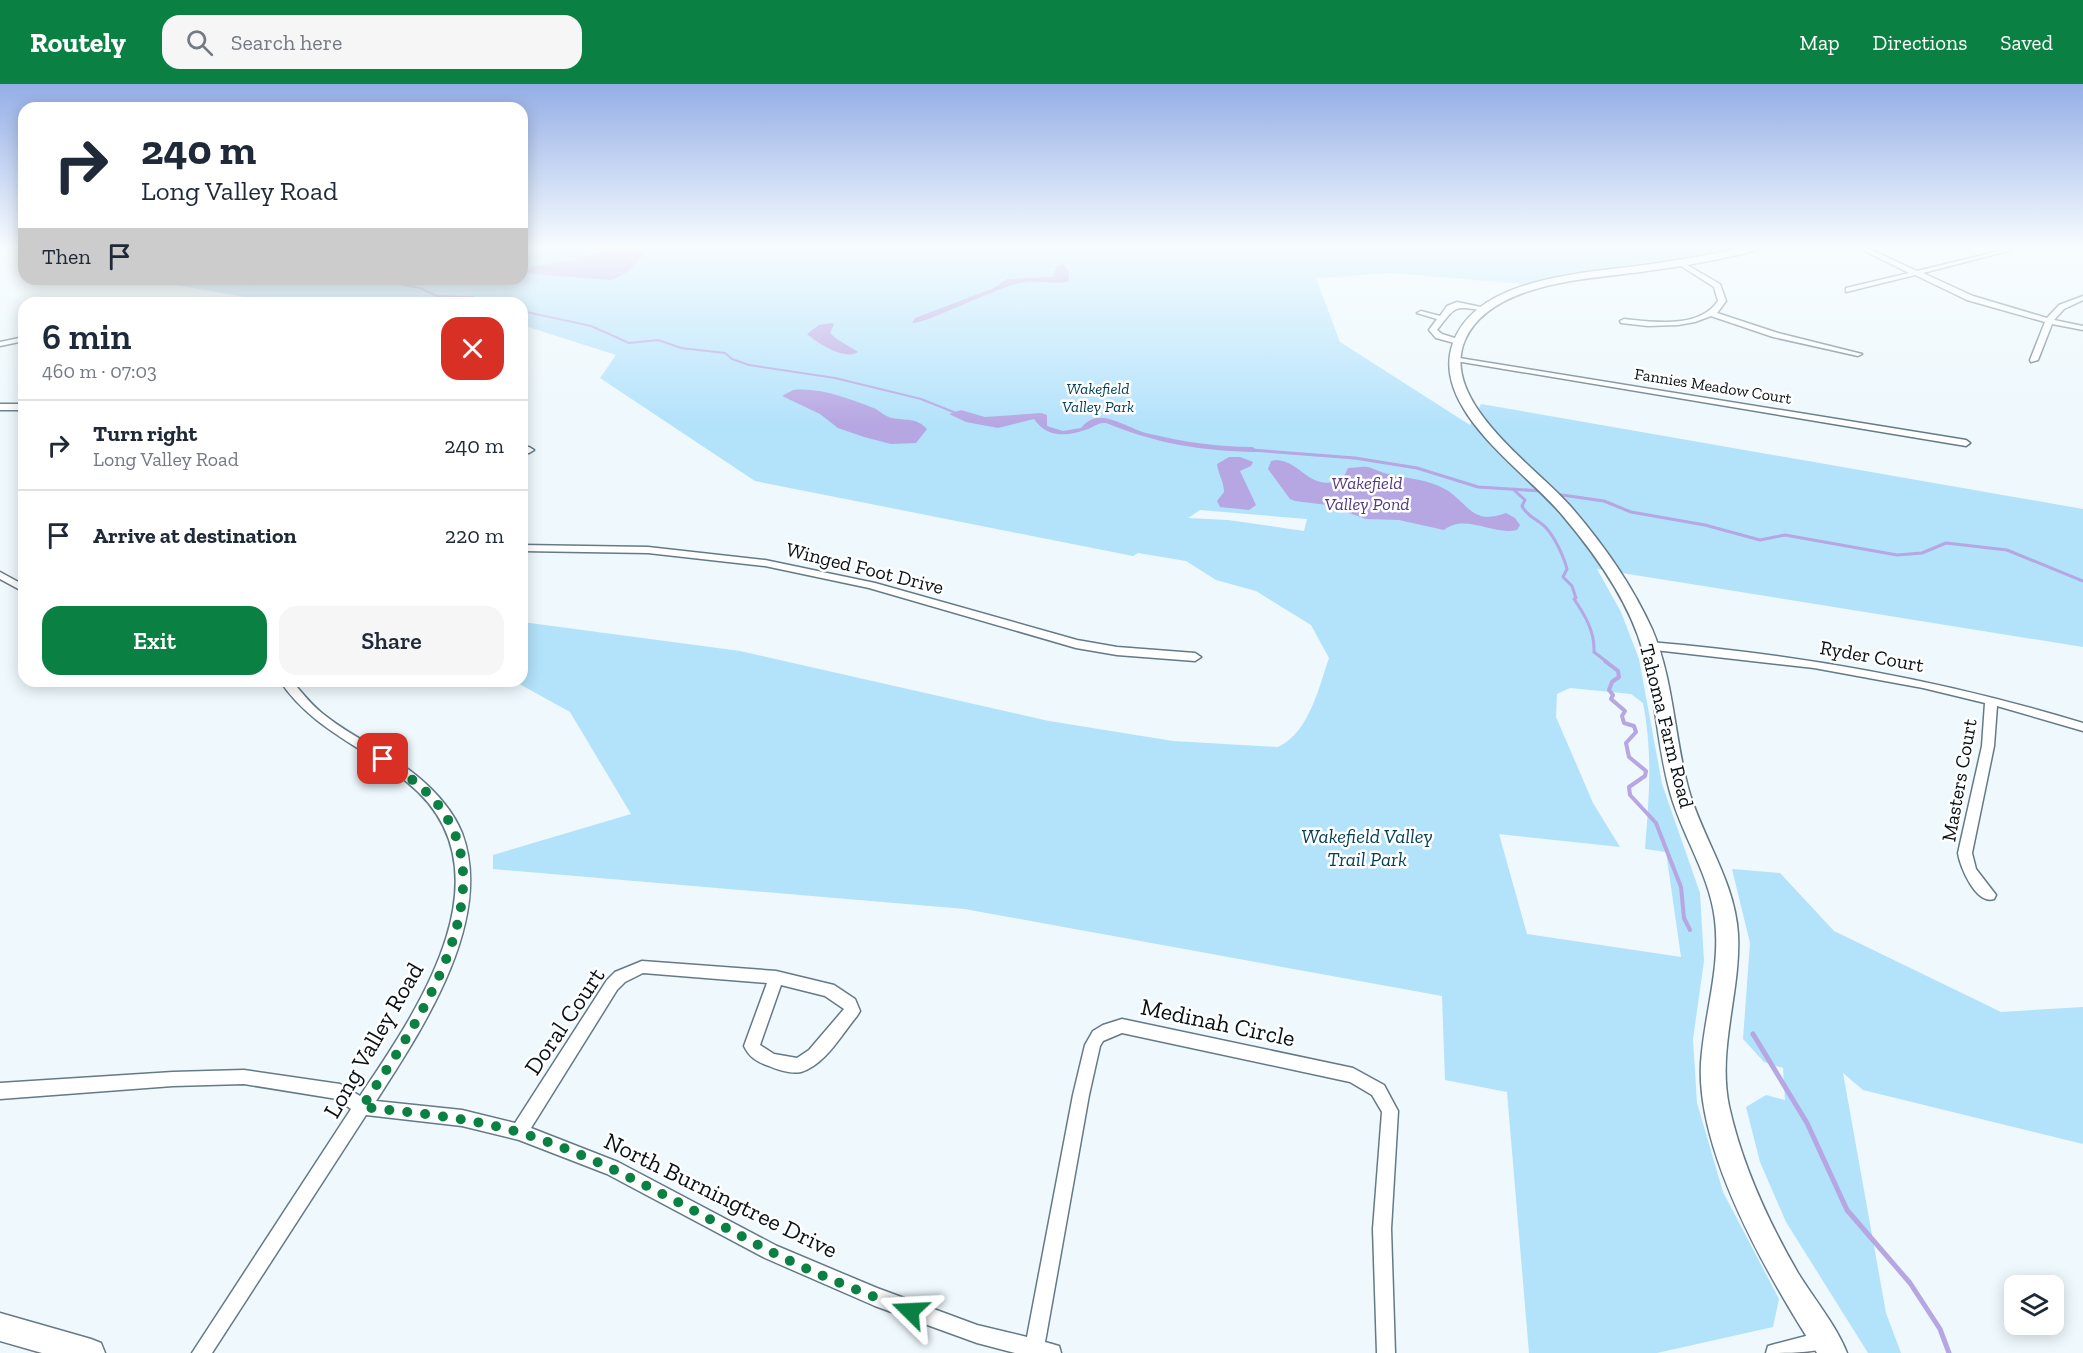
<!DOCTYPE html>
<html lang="en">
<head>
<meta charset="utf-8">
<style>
  body { margin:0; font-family:"Zilla Slab",serif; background:#f6f6f7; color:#1f2937; height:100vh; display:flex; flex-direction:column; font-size:22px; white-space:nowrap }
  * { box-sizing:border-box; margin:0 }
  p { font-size:20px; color:#747a83 }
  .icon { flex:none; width:33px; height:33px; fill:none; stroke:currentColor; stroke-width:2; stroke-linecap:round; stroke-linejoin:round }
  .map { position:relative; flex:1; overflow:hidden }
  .side { position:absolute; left:18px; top:213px; width:510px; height:390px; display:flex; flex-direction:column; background:#fff; border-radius:18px; box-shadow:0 3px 15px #0003 }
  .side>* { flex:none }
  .banner { position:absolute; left:18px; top:18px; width:510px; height:183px; border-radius:18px; box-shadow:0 3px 15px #0003; background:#fff; color:#1f2937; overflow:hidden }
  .buttons { position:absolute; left:2004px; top:1191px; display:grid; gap:12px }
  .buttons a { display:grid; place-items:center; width:60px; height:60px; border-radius:12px; background:#fff; box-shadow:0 3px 15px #0003; font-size:30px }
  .pin { position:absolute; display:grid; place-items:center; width:51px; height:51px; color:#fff; margin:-26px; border-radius:12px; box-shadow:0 3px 9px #0006 }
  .me { position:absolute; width:66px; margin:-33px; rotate:291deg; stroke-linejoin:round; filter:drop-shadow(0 0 4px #0008) }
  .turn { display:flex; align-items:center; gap:21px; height:126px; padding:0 24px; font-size:27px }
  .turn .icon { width:78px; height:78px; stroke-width:2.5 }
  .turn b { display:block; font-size:42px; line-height:51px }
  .then { display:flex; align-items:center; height:57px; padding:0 24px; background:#0003; gap:12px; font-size:22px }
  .round { display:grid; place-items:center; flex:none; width:63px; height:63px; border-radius:18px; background:#f6f6f7 }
  .headline { display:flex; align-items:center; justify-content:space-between; height:102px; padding:0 24px }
  h1 { font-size:36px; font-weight:600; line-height:45px }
  .action { display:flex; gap:12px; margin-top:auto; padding:12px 24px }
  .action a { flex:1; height:69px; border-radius:18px; background:#0b8043; color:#fff; font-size:24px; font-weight:600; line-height:69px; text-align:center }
  .action a+a { background:#f6f6f7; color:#1f2937 }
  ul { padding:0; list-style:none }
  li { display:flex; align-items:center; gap:18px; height:90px; padding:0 24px; border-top:2px solid #e0e1e3 }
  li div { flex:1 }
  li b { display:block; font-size:22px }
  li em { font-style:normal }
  header { display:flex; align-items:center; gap:36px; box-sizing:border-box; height:84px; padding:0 30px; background:#0b8043; color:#fff }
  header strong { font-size:28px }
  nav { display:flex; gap:33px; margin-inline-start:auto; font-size:21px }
  .search { width:420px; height:54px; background:#f6f6f7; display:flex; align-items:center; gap:15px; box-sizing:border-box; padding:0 21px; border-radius:18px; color:#747a83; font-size:22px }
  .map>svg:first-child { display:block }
  .green { fill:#b3e2fb; fill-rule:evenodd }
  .water { fill:#b6a6e2 }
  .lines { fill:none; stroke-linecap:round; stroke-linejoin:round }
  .stream-far3 { stroke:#b6a6e2; stroke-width:2 }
  .stream-far2 { stroke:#b6a6e2; stroke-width:3 }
  .stream-far1 { stroke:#b6a6e2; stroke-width:4 }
  .stream { stroke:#b6a6e2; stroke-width:5 }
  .street-casing { stroke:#647a86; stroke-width:3 }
  .secondary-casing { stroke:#647a86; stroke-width:3 }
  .street { fill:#fff; fill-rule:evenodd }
  .secondary { fill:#fff; fill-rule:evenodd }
  .route { stroke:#0b8043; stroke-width:10; stroke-dasharray:0 18 }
  .labels { text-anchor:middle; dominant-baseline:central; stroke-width:5; stroke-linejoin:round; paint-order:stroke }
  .far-street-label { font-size:16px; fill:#081115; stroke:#fff }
  .far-park-label { font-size:16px; font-style:italic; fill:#05425a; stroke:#fff }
  .far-water-label { font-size:18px; font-style:italic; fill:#523a81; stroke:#fff }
  .street-label { font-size:20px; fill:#081115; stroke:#fff }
  .park-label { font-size:20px; font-style:italic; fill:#05425a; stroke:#fff }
  .near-street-label { font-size:24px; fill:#081115; stroke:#fff }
</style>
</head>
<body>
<header>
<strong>Routely</strong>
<div class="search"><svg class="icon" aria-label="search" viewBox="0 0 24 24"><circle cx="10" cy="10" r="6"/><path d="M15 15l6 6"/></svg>Search here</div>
<nav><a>Map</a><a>Directions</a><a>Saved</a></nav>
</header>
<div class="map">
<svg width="2083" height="1269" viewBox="0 0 2083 1269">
  <rect width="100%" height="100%" fill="#eef8fd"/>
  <!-- green -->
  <g class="green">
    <path d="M522,164H1729L1672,175L1567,189L1524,200L1391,189L1316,194L1340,258L1470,341L1481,320L2083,425V563L1597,485L1621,528L1639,575L1662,700L1700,809L1704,877L1693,955L1697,1019L1723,1108L1779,1215L1773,1243L1657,1269H1529L1507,1008L1445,996L1442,912L965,825L493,785V771L631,730L570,628L514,597H522V538L740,567L1049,637L1173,657L1278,663C1309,649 1319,603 1329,574L1311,541L1256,507L1216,496L1186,477L1138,469L1133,472L755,397L600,294L616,271L522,241V219H278L142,195H522ZM1200,426L1307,435L1304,447L1228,436L1188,434ZM1570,604L1631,610L1643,619C1653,669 1649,715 1645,765L1666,768L1681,873L1527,850L1499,750L1620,763L1593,719L1556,633L1557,610Z"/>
    <polygon points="1732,785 1780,789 1834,847 2001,928 2083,923 2083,1060 1863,1006 1843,989 1886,1229 1901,1269 1868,1269 1786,1138 1760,1078 1746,1023 1766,1011 1785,1016 1783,984 1764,978 1743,955 1750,859"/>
  </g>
  <!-- water -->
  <g class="water">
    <path d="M611,164L645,166C638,180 625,193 610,196L535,190L528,189L524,184L579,175Z"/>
    <path d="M1063,180L1069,187V197C1057,201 1041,197 1028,198C1015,199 1001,205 988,210C975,215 920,241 912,239L915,234L994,204L1007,195L1053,193L1057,182Z"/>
    <path d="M832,239L834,240L830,249C839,258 848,261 858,268C846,277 817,259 807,250L819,241Z"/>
    <path d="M793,306C820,303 851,315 876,325C881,328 886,333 892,334C906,337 916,333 927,345L916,359L891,360L864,353L838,344L820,330L782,312Z"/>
    <path d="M961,326L985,333L1041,329L1047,331V342L1063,347L1081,344C1085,339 1090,335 1097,334C1113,332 1134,347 1150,350C1185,358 1217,363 1253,363L1257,368C1201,367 1158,360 1106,339C1097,338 1093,344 1085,346C1065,353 1046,353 1034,335L998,344L966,338L949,330Z"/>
    <path d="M1229,373H1240L1253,378L1251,382L1240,387L1256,421L1249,426L1220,423L1217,417L1224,408C1224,397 1218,390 1217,380Z"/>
    <path d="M1276,376C1302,377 1308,408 1342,396L1348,384C1354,384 1361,382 1367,383C1374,384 1381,389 1389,390C1405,394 1423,395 1439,402C1469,415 1468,443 1506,429L1515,434L1520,441L1517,446C1493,452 1466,429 1444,446L1399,436L1366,435L1327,421L1295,417L1290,415L1268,385L1271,377Z"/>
  </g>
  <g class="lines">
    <!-- stream-far3 -->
    <g class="stream-far3">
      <polyline points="376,195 420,204 437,212 473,213 477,218 497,219"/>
      <polyline points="522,227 591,242 629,259 658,256 681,264 725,269 732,275 749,281 835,294 921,315 956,329"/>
    </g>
    <!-- stream-far2 -->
    <g class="stream-far2">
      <polyline points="1252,366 1355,374 1417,384 1478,403 1542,407"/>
      <path d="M1514,406L1525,416L1522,422C1528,434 1540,436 1547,445C1555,454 1564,473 1567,485L1563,493L1572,502L1576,514L1574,515C1585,531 1595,548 1594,568L1607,578"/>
      <polyline points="1555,410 1604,417 1631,428 1705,441 1760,456 1785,451 1897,471 1922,469 1946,459 2007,466 2083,497"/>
    </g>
    <!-- stream-far1 -->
    <polyline class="stream-far1" points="1605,577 1618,587 1619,593 1612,598 1609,606 1613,611 1611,615 1625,627 1622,632 1624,639 1634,642 1636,648 1626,659 1629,673 1646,687 1645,692 1629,703 1630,711 1656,739 1681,803 1684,834 1690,846"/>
    <!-- stream -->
    <polyline class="stream" points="1753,950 1807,1039 1847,1126 1910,1199 1940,1245 1949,1269"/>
    <defs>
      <g id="street">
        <polygon points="1859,164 1867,164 1917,187 2008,165 2008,167 1923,189 1973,212 2047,234 2059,221 2083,212 2083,216 2064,225 2054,236 2083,242 2083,246 2052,240 2038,276 2031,278 2030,276 2045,238 1967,216 1915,191 1846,208 1846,204 1909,189"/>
        <path d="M1680,177L1720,200L1726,217L1717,229L1778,249L1862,270L1858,272L1773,253L1711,232L1695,238L1678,241L1648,242L1621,239L1620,237L1624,235C1654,238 1699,245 1718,217L1714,203L1678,180V178Z"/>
        <path d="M1457,218L1490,225L1486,227C1454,222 1457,220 1437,246L1442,250L1461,256V260H1458L1436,254L1429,246L1437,235L1417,229L1421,227L1440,232L1447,222Z"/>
        <polygon points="24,253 24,257 0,262 0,258"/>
        <polygon points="1453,273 1966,356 1970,359 1966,362 1456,277 1453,277"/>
        <rect x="0" y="320" width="24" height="6"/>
        <polygon points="522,363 529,363 534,366 529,369 522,369"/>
        <polygon points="522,461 648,463 765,476 875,499 1077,556 1117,563 1195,569 1201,573 1195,577 1117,571 1076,564 869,504 765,482 648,469 522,467"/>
        <polygon points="0,488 24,501 24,508 0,495"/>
        <path d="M1650,558C1801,571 1938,595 2083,639V647L1997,622L1994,662L1972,769L1976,785L1996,811L1994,815C1976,821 1960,783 1958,769L1982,662L1985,619L1923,604L1814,584L1646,565L1644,562L1646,559Z"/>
        <path d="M280,597H292C303,610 313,623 327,633C355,655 390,669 418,693C436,708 453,727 462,749C495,837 421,947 376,1017L462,1026L515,1039L607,896L615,888L642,877L776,887L834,901L855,915L860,927L857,932C842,950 825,981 801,988C791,990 778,986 769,982C757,978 749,973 744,962L767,899L643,889L625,898L617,906L531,1044L618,1078L777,1162L877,1204L977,1241L1027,1253L1073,1011L1085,961L1093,947L1103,941L1122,935L1353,984L1384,1001L1398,1027L1391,1145L1395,1269H1377L1373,1145L1382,1028L1372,1011L1350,998L1122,949L1103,957L1100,962L1089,1011L1045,1258L1059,1262L1061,1269H1015L977,1259L875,1222L765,1174L607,1090L519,1056L462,1042L366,1031L212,1269H192L351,1025L337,1015L244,1000L173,1002L0,1015V999L173,988L244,986L340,1000L360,1012C418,926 515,785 407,698C364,663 312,645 280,597ZM781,901L825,912L844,925L809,966L797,974L774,970L760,961Z"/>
        <path d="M1825,1247L1832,1249L1834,1256L1832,1263C1811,1269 1788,1269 1766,1269L1768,1262L1775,1260Z"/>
      </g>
      <g id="secondary">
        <path d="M1743,164H1760C1748,170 1732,172 1719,175C1695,180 1671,184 1647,187C1593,195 1491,197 1465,256C1438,318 1538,384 1572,424C1603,460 1632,501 1652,545C1674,596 1674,654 1689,707C1703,755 1735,798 1738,850C1741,908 1717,964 1729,1022C1742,1081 1768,1137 1798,1189C1814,1215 1836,1241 1847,1269H1817C1769,1194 1696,1069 1701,979C1704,931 1721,884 1715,836C1710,791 1682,752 1670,708C1657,662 1656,613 1643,567C1629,517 1596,471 1563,432C1527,388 1429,325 1453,259C1477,191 1592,189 1651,180C1682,176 1712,170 1743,164Z"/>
        <polygon points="0,1229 91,1255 101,1259 105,1269 42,1269 0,1257"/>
      </g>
    </defs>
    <!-- street casing -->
    <use href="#street" class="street-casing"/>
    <!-- secondary casing -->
    <use href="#secondary" class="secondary-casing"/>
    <!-- street -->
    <use href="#street" class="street"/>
    <!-- secondary -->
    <use href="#secondary" class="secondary"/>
  </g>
  <!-- sky -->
  <linearGradient id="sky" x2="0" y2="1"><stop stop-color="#94aee6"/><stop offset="0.48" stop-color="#f7fcfe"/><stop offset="1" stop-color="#f7fcfe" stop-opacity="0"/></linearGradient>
  <rect width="2083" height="341" fill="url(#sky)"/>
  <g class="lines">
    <!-- route -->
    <path class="route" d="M383,675C407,691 433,709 447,734C500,823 410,950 362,1023C415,1029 467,1033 518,1048C607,1075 686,1124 768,1166C814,1190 863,1208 910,1227"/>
  </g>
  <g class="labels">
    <!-- far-street labels -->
    <g class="far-street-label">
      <text transform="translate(1713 302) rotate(9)">Fannies Meadow Court</text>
    </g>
    <!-- far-park labels -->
    <g class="far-park-label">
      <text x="1098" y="304">Wakefield<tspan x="1098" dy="18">Valley Park</tspan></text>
    </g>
    <!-- far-water labels -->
    <g class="far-water-label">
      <text x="1367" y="399">Wakefield<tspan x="1367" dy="21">Valley Pond</tspan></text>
    </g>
    <!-- street labels -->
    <g class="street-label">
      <text transform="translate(865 484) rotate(14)">Winged Foot Drive</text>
      <text transform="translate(1872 572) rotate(10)">Ryder Court</text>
      <text transform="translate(1667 642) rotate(76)">Tahoma Farm Road</text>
      <text transform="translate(1959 696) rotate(-80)">Masters Court</text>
    </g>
    <!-- park labels -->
    <g class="park-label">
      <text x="1367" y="752">Wakefield Valley<tspan x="1367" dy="23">Trail Park</tspan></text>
    </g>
    <!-- near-street labels -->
    <g class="near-street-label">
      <text transform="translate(564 937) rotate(-56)">Doral Court</text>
      <text transform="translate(1218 938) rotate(12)">Medinah Circle</text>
      <text transform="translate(373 956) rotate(-60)">Long Valley Road</text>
      <text transform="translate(721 1111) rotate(26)">North Burningtree Drive</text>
    </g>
  </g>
</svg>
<div class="buttons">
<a><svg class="icon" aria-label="layers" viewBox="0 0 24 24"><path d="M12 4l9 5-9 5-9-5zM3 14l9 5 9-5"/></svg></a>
</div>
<div class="pin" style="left:383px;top:675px;background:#d93025"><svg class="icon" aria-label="arrive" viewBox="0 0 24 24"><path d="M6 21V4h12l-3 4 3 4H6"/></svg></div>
<svg class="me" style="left:910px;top:1227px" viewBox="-20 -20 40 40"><path d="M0-17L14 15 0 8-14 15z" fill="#0b8043" stroke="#fff" stroke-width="4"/></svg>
<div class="banner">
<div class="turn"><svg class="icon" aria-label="right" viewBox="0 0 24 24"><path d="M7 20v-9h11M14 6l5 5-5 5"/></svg><div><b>240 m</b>Long Valley Road</div></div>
<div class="then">Then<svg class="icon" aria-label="arrive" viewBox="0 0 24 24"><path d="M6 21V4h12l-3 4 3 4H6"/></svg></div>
</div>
<section class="side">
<div class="headline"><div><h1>6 min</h1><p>460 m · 07:03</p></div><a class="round" style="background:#d93025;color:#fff"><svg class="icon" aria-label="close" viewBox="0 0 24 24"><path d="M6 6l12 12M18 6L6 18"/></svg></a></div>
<ul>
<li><svg class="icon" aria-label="right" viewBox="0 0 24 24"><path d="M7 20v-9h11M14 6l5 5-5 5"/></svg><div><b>Turn right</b><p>Long Valley Road</p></div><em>240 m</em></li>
<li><svg class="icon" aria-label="arrive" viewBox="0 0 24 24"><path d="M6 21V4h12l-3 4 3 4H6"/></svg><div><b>Arrive at destination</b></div><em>220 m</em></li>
</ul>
<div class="action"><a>Exit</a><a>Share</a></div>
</section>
</div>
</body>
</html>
